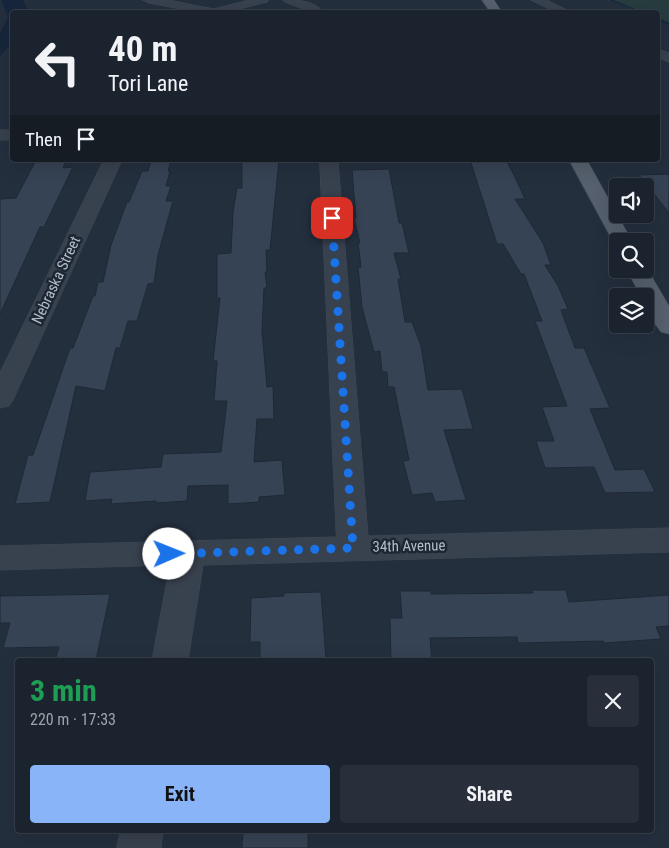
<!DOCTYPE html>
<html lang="en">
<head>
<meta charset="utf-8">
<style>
  body { margin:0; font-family:"Roboto Condensed",sans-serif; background:#282f3a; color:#f1f3f6; height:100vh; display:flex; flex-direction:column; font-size:19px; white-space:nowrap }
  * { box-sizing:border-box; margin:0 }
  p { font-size:16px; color:#a0a4aa }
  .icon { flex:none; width:28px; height:28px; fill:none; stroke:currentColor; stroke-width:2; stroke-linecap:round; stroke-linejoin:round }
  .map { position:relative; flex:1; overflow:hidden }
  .panel { position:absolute; left:15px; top:658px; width:639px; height:175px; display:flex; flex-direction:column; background:#1b232e; border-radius:5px; box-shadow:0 5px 20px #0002,0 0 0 1px #39404a }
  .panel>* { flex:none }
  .top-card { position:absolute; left:10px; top:10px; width:650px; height:152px; border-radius:5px; box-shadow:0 5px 20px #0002,0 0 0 1px #39404a; background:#1b232e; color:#f1f3f6; overflow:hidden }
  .fabs { position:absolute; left:609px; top:178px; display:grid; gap:10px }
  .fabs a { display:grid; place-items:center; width:45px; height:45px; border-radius:5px; background:#1b232e; box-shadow:0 5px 20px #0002,0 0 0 1px #39404a; font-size:25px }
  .pin { position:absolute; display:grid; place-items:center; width:42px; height:42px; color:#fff; margin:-21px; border-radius:10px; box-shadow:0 2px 8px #0006 }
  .me { position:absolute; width:55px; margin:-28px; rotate:89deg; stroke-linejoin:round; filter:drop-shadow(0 0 4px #0008) }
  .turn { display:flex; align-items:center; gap:18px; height:105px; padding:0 15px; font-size:22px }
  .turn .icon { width:65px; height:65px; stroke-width:2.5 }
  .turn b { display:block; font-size:35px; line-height:42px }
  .then { display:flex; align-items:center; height:48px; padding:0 15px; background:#0003; gap:10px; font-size:19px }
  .round { display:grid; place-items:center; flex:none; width:52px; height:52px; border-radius:5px; background:#282f3a }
  .summary { display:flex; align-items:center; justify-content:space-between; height:85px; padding:0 15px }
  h1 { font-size:30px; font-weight:700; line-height:38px; color:#1e9e55 }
  .primary-button { display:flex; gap:10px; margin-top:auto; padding:10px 15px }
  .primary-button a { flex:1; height:58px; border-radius:5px; background:#8ab4f8; color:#111; font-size:20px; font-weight:700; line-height:58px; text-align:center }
  .primary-button a+a { background:#282f3a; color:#f1f3f6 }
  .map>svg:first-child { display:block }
  .green { fill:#263c3f }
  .water { fill:#17263c }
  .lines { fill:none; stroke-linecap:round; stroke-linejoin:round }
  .stream { fill:#17263c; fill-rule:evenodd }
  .building { fill:#364354; stroke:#1f2835 }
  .minor-casing { stroke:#414a57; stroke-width:1 }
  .primary-casing { stroke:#414a57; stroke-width:1 }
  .minor { fill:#38414e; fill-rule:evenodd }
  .primary { fill:#56606e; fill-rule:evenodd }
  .route { stroke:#1a73e8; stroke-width:9; stroke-dasharray:0 16.2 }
  .labels { text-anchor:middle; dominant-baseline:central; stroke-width:5; stroke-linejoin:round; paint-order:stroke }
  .street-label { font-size:15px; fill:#b4bcc9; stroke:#1d2633 }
</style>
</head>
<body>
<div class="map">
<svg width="669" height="848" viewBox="0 0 669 848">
  <rect width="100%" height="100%" fill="#242f3e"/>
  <!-- green -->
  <polygon class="green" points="607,0 669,0 669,23 658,19 658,12 640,12"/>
  <!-- water -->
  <polygon class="water" points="1,0 23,0 29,12 12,12 12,43 0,56 0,33 8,17"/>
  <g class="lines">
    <!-- stream -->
    <g class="stream">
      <polygon points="609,0 613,0 642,12 640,12"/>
      <polygon points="658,18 669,23 669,25 658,20"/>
    </g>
  </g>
  <!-- building -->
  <g class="building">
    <polygon points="36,160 66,160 63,168 73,167 44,227 40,227 0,314 0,199 16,198"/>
    <polygon points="151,160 171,160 168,171 170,171 166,186 171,186 166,201 173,201 158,255 154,283 148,284 137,321 128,321 120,348 116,348 105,391 76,386 50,502 15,504 28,455 33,455 70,348 73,348 93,296 95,296 98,282 103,282 111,245 127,202 129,202 142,171 148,171"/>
    <polygon points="242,160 279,160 270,250 266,250 267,272 265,272 267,288 264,288 262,331 267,387 273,386 274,419 257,419 254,462 282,460 285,495 259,497 259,502 228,504 228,485 188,486 187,501 156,503 156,501 111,504 112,499 85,501 90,472 161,467 163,454 221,452 227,401 214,401 217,361 213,361 220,298 217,298 217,254 231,253 233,212 237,188 242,188"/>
    <polygon points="470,160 506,160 514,175 525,199 515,199 543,243 551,265 545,265 558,286 568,309 561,310 575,348 584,348 610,408 590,409 615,470 644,469 655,492 605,493 594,467 545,468 536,441 554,441 542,407 567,406 535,321 542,321 524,274 521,274 503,244 497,244"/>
    <polygon points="389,169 399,223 402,223 409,253 394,253 401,279 398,279 405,322 412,322 421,346 428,390 462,389 473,429 444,430 466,500 435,502 432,493 412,495 403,461 409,460 394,387 388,387 387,372 382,372 380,351 374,352 362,307 358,267 361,267 358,243 360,243 354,218 356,218 352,170"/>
    <polygon points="669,174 669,213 639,175"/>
    <polygon points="532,590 566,590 569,602 669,595 669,626 656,627 661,639 604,643 603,641 518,643 517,637 430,638 432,660 391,660 390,618 402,618 400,591 431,591 431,594 533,593"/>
    <polygon points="321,592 326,660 260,660 260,642 250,642 251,598 284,596 283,593"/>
    <polygon points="110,594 96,660 55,660 59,647 3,648 10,623 0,623 0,596"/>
    <polygon points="243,830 308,830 308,848 242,848"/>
  </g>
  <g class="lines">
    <defs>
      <g id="minor">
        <polygon points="143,0 168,0 214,9 249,0 269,0 267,2 227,12 197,12 149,3"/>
        <path d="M283,0C297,0 314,0 323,12H311L285,2Z"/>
        <polygon points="531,0 547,0 571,12 556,12"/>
        <polygon points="658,49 669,53 669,62 658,58"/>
        <rect x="0" y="130" width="12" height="10"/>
        <polygon points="104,160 122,160 13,400 9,406 0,408 0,373"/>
        <polygon points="320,160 338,160 368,536 669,528 669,552 203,565 188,660 152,660 170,565 0,570 0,546 336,537"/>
        <polygon points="121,830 163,830 161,848 117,848"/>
      </g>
      <g id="primary">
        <polygon points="482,0 494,0 502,12 490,12"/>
        <polygon points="569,160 587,160 632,241 618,241 618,246 615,245"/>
        <path d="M645,265L669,306V334L661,332C653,322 645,309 645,296H641L626,269H645Z"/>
      </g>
    </defs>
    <!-- minor casing -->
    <use href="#minor" class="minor-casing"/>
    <!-- primary casing -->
    <use href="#primary" class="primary-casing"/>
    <!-- minor -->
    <use href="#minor" class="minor"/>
    <!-- primary -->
    <use href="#primary" class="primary"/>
  </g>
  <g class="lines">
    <!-- route -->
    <polyline class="route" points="169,554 353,548 332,218"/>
  </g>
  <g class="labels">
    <!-- street labels -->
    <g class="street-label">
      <text transform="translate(56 280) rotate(-65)">Nebraska Street</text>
      <text transform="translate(409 546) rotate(-1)">34th Avenue</text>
    </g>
  </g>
</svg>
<div class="fabs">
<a><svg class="icon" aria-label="sound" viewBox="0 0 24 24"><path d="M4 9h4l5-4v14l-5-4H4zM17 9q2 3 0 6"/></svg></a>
<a><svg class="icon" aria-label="search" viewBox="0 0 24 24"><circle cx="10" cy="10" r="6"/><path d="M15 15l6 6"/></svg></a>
<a><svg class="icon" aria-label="layers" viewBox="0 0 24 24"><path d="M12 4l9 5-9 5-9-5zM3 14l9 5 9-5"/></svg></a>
</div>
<div class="pin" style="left:332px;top:218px;background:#d93025"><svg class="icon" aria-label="arrive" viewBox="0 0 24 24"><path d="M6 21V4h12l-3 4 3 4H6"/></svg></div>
<svg class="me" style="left:169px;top:554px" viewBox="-20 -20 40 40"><circle r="19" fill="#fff"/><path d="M0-13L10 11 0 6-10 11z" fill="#1a73e8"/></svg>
<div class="top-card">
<div class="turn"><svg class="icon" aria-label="left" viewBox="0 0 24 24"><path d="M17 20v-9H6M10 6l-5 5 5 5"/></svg><div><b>40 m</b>Tori Lane</div></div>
<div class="then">Then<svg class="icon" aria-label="arrive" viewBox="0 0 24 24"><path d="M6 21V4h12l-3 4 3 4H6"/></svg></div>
</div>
<section class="panel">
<div class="summary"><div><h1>3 min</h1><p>220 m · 17:33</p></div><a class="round"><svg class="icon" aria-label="close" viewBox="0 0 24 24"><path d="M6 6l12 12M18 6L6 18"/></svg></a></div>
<div class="primary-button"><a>Exit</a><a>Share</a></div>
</section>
</div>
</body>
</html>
